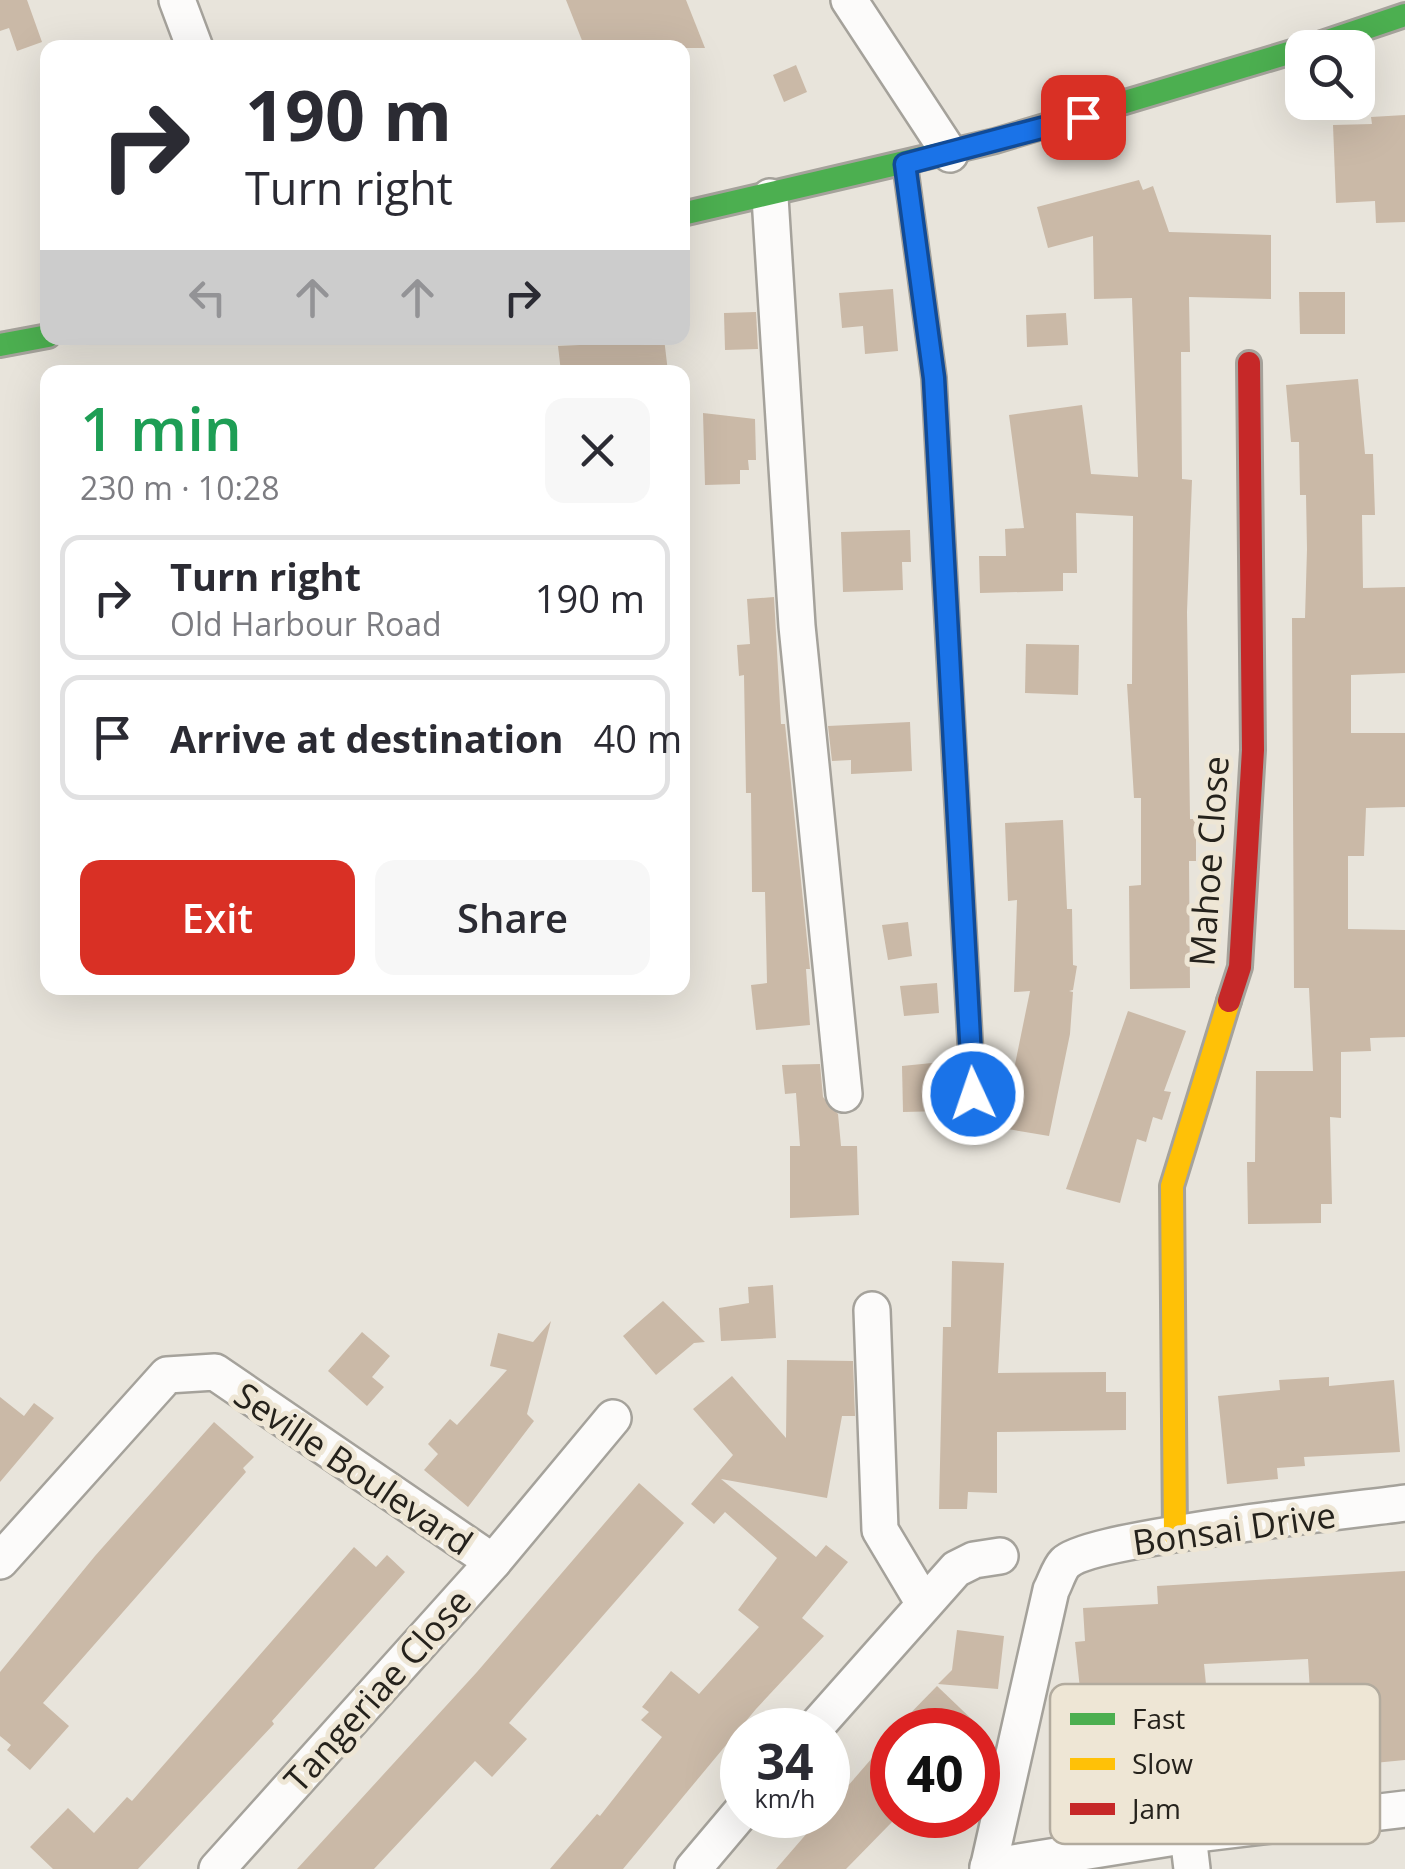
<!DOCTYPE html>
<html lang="en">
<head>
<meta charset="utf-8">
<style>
  body { margin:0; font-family:"Open Sans",sans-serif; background:#f7f7f7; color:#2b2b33; height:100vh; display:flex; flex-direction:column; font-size:38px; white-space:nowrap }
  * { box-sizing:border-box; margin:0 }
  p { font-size:32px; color:#7c7c81 }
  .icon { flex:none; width:55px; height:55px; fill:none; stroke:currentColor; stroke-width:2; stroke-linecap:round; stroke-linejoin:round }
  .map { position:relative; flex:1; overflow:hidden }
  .details { position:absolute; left:40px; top:365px; width:650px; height:630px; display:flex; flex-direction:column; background:#fff; border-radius:20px; box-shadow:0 10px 40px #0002 }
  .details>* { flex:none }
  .hud { position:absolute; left:40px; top:40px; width:650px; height:305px; border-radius:20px; box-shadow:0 10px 40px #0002; background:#fff; color:#2b2b33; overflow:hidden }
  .tools { position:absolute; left:1285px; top:30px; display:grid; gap:20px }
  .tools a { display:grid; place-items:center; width:90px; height:90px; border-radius:20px; background:#fff; box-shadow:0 10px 40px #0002; font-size:50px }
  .speed { position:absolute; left:720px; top:1708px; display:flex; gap:20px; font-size:50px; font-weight:700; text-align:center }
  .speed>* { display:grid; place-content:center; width:130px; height:130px; border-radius:50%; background:#fff; box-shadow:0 10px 40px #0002; line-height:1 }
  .speed small { font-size:25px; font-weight:400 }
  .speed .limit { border:15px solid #d22; background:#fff; color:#111 }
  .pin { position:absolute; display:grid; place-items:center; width:85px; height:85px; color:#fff; margin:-42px; border-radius:20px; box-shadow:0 5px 15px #0006 }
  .me { position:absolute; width:110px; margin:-55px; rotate:357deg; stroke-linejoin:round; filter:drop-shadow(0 0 8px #0008) }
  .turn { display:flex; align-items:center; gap:35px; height:210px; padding:0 40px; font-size:45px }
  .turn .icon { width:130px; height:130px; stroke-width:2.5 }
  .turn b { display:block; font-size:70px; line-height:85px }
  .lanes { display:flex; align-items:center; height:95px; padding:0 40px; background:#0003; justify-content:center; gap:50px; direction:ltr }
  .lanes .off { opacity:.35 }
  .round { display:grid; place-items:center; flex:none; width:105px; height:105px; border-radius:20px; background:#f7f7f7 }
  .summary { display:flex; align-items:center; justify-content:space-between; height:170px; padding:0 40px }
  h1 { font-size:60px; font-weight:600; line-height:75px; color:#1e9e55 }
  .primary-button { display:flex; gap:20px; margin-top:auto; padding:20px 40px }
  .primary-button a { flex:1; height:115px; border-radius:20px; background:#d93025; color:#fff; font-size:40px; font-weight:600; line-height:115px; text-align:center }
  .primary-button a+a { background:#f7f7f7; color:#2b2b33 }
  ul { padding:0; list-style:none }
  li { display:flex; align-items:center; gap:30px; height:125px; margin:0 20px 15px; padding:0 20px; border:5px solid #e1e1e2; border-radius:20px }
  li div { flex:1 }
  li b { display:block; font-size:38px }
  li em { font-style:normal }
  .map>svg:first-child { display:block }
  .building { fill:#cab9a7 }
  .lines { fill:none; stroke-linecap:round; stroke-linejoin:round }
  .street-casing { stroke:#a5a29b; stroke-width:40 }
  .fast-casing { stroke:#a5a29b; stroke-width:28 }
  .slow-casing { stroke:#a5a29b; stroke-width:28 }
  .jam-casing { stroke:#a5a29b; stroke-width:28 }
  .street { stroke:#fcfbfa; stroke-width:35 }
  .fast { stroke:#4caf50; stroke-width:22 }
  .slow { stroke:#ffc107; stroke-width:22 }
  .jam { stroke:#c62828; stroke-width:22 }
  .route-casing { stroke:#114b97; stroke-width:25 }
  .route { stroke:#1a73e8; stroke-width:18 }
  .labels { text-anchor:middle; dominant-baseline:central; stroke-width:10; stroke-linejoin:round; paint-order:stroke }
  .street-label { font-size:35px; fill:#25221c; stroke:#eee6d5 }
  .key { fill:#eee6d5; stroke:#b2ab9e; stroke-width:2.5 }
  .key-label { font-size:28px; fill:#25221c }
</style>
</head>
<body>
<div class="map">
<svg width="1405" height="1869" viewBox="0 0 1405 1869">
  <rect width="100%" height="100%" fill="#e8e4db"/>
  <!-- building -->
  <g class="building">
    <polygon points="0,0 27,0 42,42 17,51 9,28 0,31"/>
    <polygon points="566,0 686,0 705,48 585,48"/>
    <polygon points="796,65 807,92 784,102 773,75"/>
    <polygon points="1405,115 1405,222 1376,223 1375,201 1336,203 1333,125 1372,124 1371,117"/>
    <polygon points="1139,180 1143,190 1153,186 1169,232 1271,235 1271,299 1189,297 1190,352 1181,352 1182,479 1192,480 1187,612 1190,819 1196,819 1196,861 1189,861 1190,988 1130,989 1129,886 1141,885 1141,798 1134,798 1127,684 1132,684 1133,516 1076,513 1077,573 1063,573 1063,591 980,593 979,556 1006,556 1005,529 1024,528 1009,415 1082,405 1091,474 1138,477 1132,298 1094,299 1093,236 1048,248 1037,207"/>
    <polygon points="893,289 898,351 865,354 863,326 842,328 839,293"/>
    <polygon points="1299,292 1345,292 1345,334 1300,334"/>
    <polygon points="756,312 758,349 725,350 724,313"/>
    <polygon points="1066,313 1068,345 1027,347 1026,315"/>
    <polygon points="600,338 664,338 668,372 561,372 558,346 601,344"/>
    <polygon points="1358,379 1365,454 1373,454 1375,515 1362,515 1363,588 1405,587 1405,673 1351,675 1351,733 1405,733 1405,807 1366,808 1364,856 1348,856 1348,929 1405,930 1405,1037 1370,1038 1371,1051 1341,1052 1341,1118 1330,1117 1332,1204 1321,1204 1321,1223 1248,1224 1247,1162 1255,1162 1256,1071 1313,1071 1309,988 1294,988 1292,618 1305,618 1307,549 1306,495 1300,495 1299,442 1291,442 1286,385"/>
    <polygon points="703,413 755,419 756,460 748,460 749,470 740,470 740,484 705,485"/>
    <polygon points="910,530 911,562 902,562 903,590 843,592 841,532"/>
    <polygon points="774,597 781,724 785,724 810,969 806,969 810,1025 756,1030 751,985 767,983 765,892 752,892 751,793 746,793 744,675 739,676 737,645 750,644 747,599"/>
    <polygon points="1026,644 1079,645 1078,695 1025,693"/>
    <polygon points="910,722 912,771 851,774 851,760 832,761 828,726"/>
    <polygon points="1063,820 1067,909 1072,909 1073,965 1077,966 1073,990 1069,991 1073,992 1070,1034 1049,1136 1002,1128 1030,991 1014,992 1017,900 1008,901 1005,823"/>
    <polygon points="908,922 912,956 888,960 882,925"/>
    <polygon points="937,983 939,1013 904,1016 900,986"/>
    <polygon points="1128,1011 1186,1031 1164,1091 1171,1092 1162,1120 1153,1117 1146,1142 1137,1139 1120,1203 1066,1189"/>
    <polygon points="942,1062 945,1111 903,1112 902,1066"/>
    <polygon points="820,1064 823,1097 838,1114 841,1146 857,1146 859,1215 790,1218 790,1146 800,1146 796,1093 785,1094 782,1065"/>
    <polygon points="952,1261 1004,1263 998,1373 1106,1372 1106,1392 1126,1392 1126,1430 997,1432 997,1493 968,1492 967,1509 939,1509 943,1327 951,1327"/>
    <polygon points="773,1285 776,1338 721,1341 719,1308 749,1303 748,1287"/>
    <polygon points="663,1301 705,1342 694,1343 656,1375 623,1336"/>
    <polygon points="551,1321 527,1414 534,1421 468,1507 424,1470 438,1454 428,1444 450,1419 457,1425 507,1370 490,1366 498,1333 533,1342"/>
    <polygon points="362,1332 390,1356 372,1377 384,1387 367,1406 328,1371"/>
    <polygon points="787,1360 853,1361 855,1416 842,1416 827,1498 721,1479 816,1557 826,1545 848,1562 802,1618 824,1636 756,1709 623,1869 550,1869 597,1814 600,1816 662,1737 641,1720 649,1712 642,1707 671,1671 699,1694 759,1627 738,1610 777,1558 725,1512 714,1524 691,1504 733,1455 693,1409 732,1376 786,1438"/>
    <polygon points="1329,1377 1329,1386 1394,1380 1400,1452 1304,1457 1305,1466 1277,1468 1278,1479 1227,1484 1218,1396 1280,1390 1279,1380"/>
    <polygon points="0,1397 24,1416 34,1403 54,1418 0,1482"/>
    <polygon points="214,1422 254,1457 243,1468 246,1472 43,1703 69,1726 30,1770 7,1750 11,1745 0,1736 0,1672 95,1556"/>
    <polygon points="639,1483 684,1523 509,1723 527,1739 492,1777 475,1761 374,1869 297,1869 477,1672"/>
    <polygon points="354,1547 376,1567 387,1555 405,1572 272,1721 274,1724 138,1869 53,1869 30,1847 68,1808 94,1833 127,1797 132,1801"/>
    <polygon points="1405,1571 1405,1760 1291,1771 1283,1711 1311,1708 1308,1659 1204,1664 1216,1786 1150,1793 1150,1801 1075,1809 1072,1776 1080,1775 1077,1745 1086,1745 1075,1642 1085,1641 1083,1608 1158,1604 1157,1586"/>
    <polygon points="957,1630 1004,1636 998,1689 938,1684 952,1670"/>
    <polygon points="937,1686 983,1730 894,1730"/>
    <polygon points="892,1735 892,1822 846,1869 776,1869"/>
  </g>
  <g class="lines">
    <defs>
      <g id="street">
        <polyline points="177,0 195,48"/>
        <polyline points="849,0 950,154"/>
        <polyline points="770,197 797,626 844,1094"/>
        <polyline points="872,1310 880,1530 923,1602"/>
        <polyline points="0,1561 167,1375 215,1372 493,1562"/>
        <polyline points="813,1730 956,1569 974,1560 1000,1556"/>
        <polyline points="1188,1835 1192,1869"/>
        <polyline points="988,1867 1188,1835 1405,1809"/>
        <polyline points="217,1869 493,1562 613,1418"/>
        <polyline points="693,1869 742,1811"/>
        <path d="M988,1869L1051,1590C1055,1583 1059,1569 1065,1563C1089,1538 1354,1510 1405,1503"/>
      </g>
      <g id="fast">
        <polyline points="1307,48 1405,15"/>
        <polyline points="905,164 934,378 955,768"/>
        <polyline points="682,214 995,141 1302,49"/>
        <polyline points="0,345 48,336"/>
      </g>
      <polyline id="slow" points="1175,1535 1172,1186 1229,1001"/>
      <g id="jam">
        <polyline points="955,768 973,1094"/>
        <polyline points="1229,1001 1240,967 1253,750 1249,363"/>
      </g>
    </defs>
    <!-- street casing -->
    <use href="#street" class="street-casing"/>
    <!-- fast casing -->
    <use href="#fast" class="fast-casing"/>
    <!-- slow casing -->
    <use href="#slow" class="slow-casing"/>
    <!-- jam casing -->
    <use href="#jam" class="jam-casing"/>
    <!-- street -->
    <use href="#street" class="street"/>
    <!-- fast -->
    <use href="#fast" class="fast"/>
    <!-- slow -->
    <use href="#slow" class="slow"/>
    <!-- jam -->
    <use href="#jam" class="jam"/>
  </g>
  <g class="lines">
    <defs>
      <polyline id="route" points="973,1094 934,378 905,164 1083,117"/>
    </defs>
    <!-- route casing -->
    <use href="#route" class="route-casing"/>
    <!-- route -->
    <use href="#route" class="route"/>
  </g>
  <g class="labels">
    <!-- street labels -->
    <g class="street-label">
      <text transform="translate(1208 861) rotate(-86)">Mahoe Close</text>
      <text transform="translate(354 1468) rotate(34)">Seville Boulevard</text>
      <text transform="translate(1234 1528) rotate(-8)">Bonsai Drive</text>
      <text transform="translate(377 1690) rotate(-48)">Tangeriae Close</text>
    </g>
  </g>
  <!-- legend -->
  <rect x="1050" y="1684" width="330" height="160" rx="15" class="key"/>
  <rect x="1070" y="1713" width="45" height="12" fill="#4caf50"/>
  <rect x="1070" y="1758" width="45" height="12" fill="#ffc107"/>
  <rect x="1070" y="1803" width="45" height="12" fill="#c62828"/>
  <g class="key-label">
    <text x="1132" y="1729">Fast</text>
    <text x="1132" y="1774">Slow</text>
    <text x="1132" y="1819">Jam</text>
  </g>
</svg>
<div class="tools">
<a><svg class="icon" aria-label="search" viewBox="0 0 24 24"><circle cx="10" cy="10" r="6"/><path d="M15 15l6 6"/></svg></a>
</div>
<div class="speed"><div>34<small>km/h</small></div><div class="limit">40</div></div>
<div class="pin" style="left:1083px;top:117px;background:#d93025"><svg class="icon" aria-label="arrive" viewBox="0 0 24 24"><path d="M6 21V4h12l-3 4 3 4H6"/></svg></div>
<svg class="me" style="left:973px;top:1094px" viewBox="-20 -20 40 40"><circle r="17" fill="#1a73e8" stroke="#fff" stroke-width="3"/><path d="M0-11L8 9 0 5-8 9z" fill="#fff"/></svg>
<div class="hud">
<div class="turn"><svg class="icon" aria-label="right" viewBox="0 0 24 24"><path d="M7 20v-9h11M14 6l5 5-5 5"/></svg><div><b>190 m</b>Turn right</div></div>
<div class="lanes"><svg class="icon off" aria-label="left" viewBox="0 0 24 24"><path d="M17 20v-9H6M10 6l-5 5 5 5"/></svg><svg class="icon off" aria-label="ahead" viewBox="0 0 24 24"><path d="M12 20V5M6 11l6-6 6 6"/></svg><svg class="icon off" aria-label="ahead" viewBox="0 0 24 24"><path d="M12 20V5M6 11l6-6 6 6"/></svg><svg class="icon" aria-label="right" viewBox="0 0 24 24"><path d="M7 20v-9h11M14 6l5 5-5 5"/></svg></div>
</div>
<section class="details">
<div class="summary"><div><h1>1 min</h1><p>230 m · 10:28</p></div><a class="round"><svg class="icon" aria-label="close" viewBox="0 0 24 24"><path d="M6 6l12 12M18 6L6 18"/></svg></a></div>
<ul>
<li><svg class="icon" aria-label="right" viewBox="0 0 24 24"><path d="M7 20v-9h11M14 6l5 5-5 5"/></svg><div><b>Turn right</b><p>Old Harbour Road</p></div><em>190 m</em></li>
<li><svg class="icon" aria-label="arrive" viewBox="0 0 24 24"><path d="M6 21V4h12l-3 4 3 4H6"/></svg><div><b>Arrive at destination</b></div><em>40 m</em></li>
</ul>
<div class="primary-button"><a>Exit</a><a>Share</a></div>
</section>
</div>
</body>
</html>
